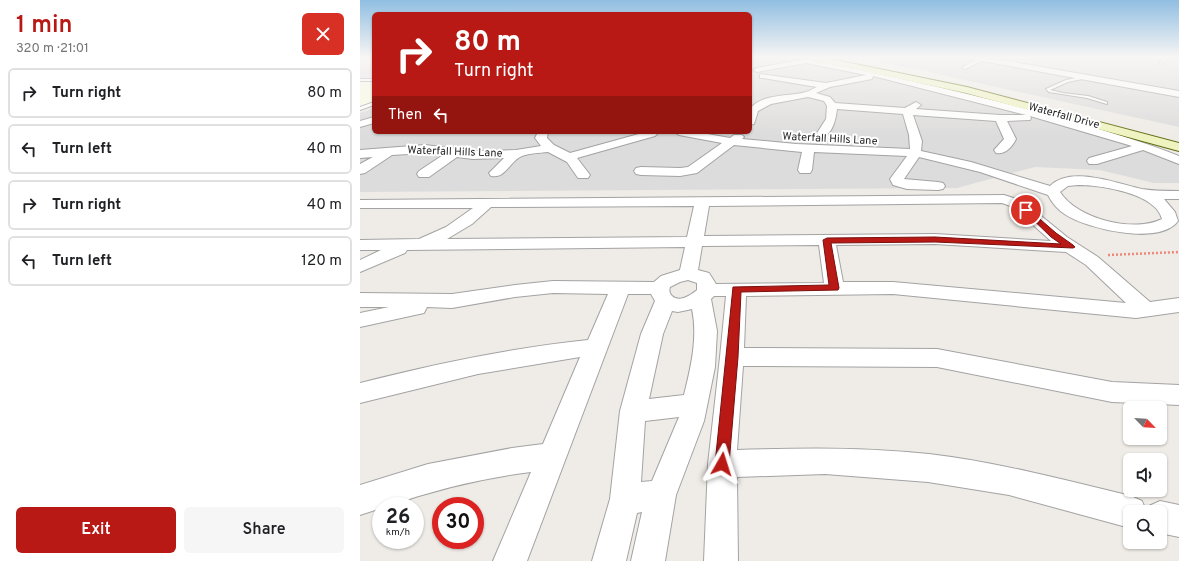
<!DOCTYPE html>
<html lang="en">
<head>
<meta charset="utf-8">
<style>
  body { margin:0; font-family:Overpass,sans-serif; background:#f6f6f6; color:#202124; height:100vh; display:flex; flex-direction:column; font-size:15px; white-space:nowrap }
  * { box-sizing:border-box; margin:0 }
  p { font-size:13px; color:#757577 }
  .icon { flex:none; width:22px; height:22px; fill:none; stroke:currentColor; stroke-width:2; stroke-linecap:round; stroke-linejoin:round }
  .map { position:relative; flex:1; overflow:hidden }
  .drawer { display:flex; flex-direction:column; background:#fff; width:360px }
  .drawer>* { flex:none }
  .hud { position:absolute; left:12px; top:12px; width:380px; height:122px; border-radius:6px; box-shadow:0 1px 3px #0004; background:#b91915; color:#fff; overflow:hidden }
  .needle { width:26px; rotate:115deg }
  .fabs { position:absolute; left:763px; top:401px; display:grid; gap:8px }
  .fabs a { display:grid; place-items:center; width:44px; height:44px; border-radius:6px; background:#fff; box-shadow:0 1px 3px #0004; font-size:20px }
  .speed { position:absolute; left:12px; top:497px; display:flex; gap:8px; font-size:20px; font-weight:700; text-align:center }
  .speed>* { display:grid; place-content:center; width:52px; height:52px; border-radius:50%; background:#fff; box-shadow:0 1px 3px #0004; line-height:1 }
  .speed small { font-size:10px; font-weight:400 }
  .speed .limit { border:6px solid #d22; background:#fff; color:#111 }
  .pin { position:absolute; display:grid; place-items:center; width:34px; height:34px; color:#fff; margin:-17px; border:2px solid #fff; border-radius:50%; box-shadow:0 1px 4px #0007 }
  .me { position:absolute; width:44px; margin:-22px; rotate:6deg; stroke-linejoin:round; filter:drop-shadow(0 0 3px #0008) }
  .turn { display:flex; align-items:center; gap:14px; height:84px; padding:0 16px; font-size:18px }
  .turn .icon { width:52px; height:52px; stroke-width:2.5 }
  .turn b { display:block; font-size:28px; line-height:34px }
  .then { display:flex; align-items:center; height:38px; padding:0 16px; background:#0003; gap:8px; font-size:15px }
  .round { display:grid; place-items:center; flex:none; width:42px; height:42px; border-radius:6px; background:#f6f6f6 }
  .overview { display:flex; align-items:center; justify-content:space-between; height:68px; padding:0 16px }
  h1 { font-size:24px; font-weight:600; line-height:30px; color:#b91915 }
  .button { display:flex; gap:8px; margin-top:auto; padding:8px 16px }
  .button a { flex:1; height:46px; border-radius:6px; background:#b91915; color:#fff; font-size:16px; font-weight:600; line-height:46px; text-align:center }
  .button a+a { background:#f6f6f6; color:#202124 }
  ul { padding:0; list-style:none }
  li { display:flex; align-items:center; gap:12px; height:50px; margin:0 8px 6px; padding:0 8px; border:2px solid #e0e0e0; border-radius:6px }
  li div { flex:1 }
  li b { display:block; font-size:15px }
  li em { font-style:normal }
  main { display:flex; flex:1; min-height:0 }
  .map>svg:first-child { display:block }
  .residential { fill:#dddcdc }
  .industrial { fill:#e7d9e4 }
  .education { fill:#fbfce3 }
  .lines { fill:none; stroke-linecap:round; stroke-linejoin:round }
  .lane-casing { stroke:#a3a3a3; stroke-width:2 }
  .street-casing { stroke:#a3a3a3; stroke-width:2 }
  .secondary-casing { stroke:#606c11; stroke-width:2 }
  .path { stroke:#eb897b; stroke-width:2.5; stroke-dasharray:2 2; stroke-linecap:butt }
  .lane { fill:#fff; fill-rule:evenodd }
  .street { fill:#fff; fill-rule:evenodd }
  .secondary { fill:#eff3c0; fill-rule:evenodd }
  .route { fill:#b91915; stroke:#78100e }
  .labels { text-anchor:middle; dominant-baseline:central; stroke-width:4; stroke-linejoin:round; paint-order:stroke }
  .far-street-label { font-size:11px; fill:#1f1f1f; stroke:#fff }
</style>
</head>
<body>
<main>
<section class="drawer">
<div class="overview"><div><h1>1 min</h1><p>320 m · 21:01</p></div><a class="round" style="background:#d93025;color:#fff"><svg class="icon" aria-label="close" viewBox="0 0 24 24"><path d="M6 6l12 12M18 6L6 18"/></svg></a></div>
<ul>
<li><svg class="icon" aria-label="right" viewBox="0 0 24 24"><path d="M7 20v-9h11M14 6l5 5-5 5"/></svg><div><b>Turn right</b></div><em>80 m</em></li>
<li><svg class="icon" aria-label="left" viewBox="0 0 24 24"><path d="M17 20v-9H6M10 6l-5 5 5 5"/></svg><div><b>Turn left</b></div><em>40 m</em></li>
<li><svg class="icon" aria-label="right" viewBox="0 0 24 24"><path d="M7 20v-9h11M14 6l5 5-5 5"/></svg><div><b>Turn right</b></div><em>40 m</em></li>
<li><svg class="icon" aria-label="left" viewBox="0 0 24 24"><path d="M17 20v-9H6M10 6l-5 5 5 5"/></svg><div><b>Turn left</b></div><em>120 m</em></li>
</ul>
<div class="button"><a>Exit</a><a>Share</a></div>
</section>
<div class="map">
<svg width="819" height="561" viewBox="0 0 819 561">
  <rect width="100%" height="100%" fill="#efece7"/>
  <!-- residential -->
  <g class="residential">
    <polygon points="390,57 434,57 480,66 619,96 782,141 819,156 819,183 794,183 740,170 675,167 597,188 0,192 0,113 14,108 14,132 390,132"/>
    <polygon points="491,57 819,57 819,127 550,68"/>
  </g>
  <!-- industrial -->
  <polygon class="industrial" points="0,57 14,57 14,79 0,78"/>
  <!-- education -->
  <polygon class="education" points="0,78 14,79 14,105 0,110"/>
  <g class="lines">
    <defs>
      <g id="lane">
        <polygon points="808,57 812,57 800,64 800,62"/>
        <polygon points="623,58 626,59 605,69 602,68 609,63"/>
        <polygon points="726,76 727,78 708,82 690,90 703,93 728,96 747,102 747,104 727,98 689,92 686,89 706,80"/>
        <rect x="0" y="79" width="14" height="2"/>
        <polygon points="14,102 14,105 0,110 0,107"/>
      </g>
      <g id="street">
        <polygon points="608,57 624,57 819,91 819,97 611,59"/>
        <path d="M446,59C528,75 608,93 689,115C733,127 776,139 819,156V164L783,150L737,164H729L727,161L729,158L772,146L670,116L671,118L670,120L647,121L656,139C652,147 645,155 636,153L634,150L644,139L636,121L553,115L562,141L561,151L611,162L690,186C711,165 758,184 782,189C794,191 807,191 819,191V199H804L815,212L818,221C800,246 728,229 706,215C698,210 692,203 688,195L620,172L559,157L544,179L578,182L583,183L585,186L583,189L578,190L547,189L533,185L530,179L547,156L454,152L452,170L450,173H440L438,170L442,152L374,145L337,173L320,176L281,175L276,174L274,171L276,168L281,167L320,168L328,167L362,143L319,135L314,132H336L370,138L374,135H382L384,137L382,139L436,144L550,149L549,135L543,114L477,109C476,118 473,134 463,136L459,135L457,133L466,119L467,106L464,101L448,97L411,104L398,111L394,124L390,125V109C402,93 428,97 446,92C450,91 454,88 457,87L403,78H400V74L466,83L506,75L446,63L397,72L393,70L397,68ZM513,76L666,115H640L556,109L561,105L556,102L545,108L475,103L470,97L456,93L470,87L512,79ZM718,185C740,185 796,193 802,219C774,233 717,219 700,192L708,186Z"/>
        <polygon points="14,117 14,123 0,127 0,121"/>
        <path d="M178,132H188L187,138L194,145L210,153L286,132H295L297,134L295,136L217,158L230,175L228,178H218L207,162L188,152C180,153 167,153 160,157C149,163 145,179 131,176L129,173L144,158L113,159L97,157L69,177H59L57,174L59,171L83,155L65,153L32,155L5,173L0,174V164L13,157L0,158V150L65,145L113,151H131L156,150L181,146L175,138Z"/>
        <path d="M644,195L663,201L707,237L738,257L790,302L819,298V312L776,318L533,294L386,296L384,348L577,349L752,382L819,385V405L752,402L577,367L383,366L377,450C441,448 505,447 569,454C637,462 704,480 771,496L782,501L786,511L789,506L800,501L819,505V537L800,533V512H770V528L649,495L568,482L465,474L377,477L378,561H344L348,464L360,357L366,296H354L351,299L357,331L355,367L344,421L316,495L305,561H271L282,512L277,513L266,561H232L250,499L260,411L281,334L295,301L291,294H268L167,561H133L171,472C122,478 74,490 28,506H21V508L0,515V485L68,464L152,448L183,444L220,357L118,374L0,403V383C75,364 151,348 228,340L248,294L193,293L155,297L92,308L67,307L64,313L0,327V313L29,307H0V293L92,294L155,285L193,281L294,282L301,276L320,270L325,247L47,250L45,253L0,272V260L21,250H0V240L59,239L86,227L113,208H0V200ZM642,203L653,207L691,241L575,234L344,236L349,206ZM334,206L327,237L87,239L112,224L131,207ZM575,244L706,252L726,265L766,303L533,282H483L476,245ZM459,245L464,283L356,284L349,273L338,270L342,246ZM328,280L337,283V290C331,295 319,303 312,296C309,293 309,290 310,287L320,282ZM332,309C338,337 331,367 324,395L289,399L303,334L312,311L318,312ZM319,417L292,481L281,482L285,421Z"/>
      </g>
      <polygon id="secondary" points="444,57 461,57 607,87 819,143 819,151 606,93 448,59"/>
    </defs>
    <!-- lane casing -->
    <use href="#lane" class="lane-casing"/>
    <!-- street casing -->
    <use href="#street" class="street-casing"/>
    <!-- secondary casing -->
    <use href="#secondary" class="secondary-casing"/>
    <!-- path -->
    <polyline class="path" points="748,255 819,252"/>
    <!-- lane -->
    <use href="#lane" class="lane"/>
    <!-- street -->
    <use href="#street" class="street"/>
    <!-- secondary -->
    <use href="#secondary" class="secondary"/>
  </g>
  <!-- sky -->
  <linearGradient id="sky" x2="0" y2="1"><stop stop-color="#90bee2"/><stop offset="0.42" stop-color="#f8f6f4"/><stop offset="1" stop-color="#f8f6f4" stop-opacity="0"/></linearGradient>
  <rect width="819" height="136" fill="url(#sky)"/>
  <!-- route -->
  <polygon class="route" points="666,207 696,233 713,245 715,247 713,248 575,242 471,243 479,288 478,290 381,292 378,357 369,464 367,469 362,471 357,469 355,464 373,287 469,285 463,240 467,238 575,237 701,244 691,237 664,211 662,210"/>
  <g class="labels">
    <!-- far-street labels -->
    <g class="far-street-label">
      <text transform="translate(704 116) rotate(15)">Waterfall Drive</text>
      <text transform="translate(470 139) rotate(3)">Waterfall Hills Lane</text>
      <text transform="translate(95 152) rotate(2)">Waterfall Hills Lane</text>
    </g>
  </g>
</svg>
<div class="fabs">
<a><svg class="needle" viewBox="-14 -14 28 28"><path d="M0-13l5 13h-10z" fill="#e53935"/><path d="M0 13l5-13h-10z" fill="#757577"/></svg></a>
<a><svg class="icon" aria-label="sound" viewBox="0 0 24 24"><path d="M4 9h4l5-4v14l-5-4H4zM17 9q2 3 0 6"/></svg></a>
<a><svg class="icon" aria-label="search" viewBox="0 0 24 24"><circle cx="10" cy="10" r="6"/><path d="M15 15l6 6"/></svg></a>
</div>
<div class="speed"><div>26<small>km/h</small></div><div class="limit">30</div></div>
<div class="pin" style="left:666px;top:210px;background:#d93025"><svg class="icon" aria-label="arrive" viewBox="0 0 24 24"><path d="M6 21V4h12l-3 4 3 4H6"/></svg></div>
<svg class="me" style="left:362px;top:464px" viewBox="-20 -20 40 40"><path d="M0-17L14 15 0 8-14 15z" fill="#b91915" stroke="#fff" stroke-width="4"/></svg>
<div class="hud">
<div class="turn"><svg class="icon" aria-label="right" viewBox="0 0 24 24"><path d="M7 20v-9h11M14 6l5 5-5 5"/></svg><div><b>80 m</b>Turn right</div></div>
<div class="then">Then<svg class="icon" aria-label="left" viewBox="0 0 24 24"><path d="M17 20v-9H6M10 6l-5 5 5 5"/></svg></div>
</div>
</div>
</main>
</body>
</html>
